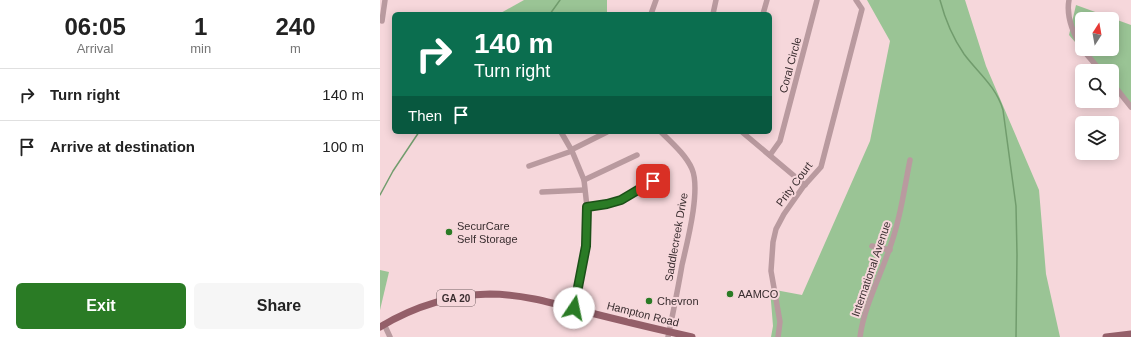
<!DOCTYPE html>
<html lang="en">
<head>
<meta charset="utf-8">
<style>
  body { margin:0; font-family:Helvetica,sans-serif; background:#f6f6f6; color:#222; height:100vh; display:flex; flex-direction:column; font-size:15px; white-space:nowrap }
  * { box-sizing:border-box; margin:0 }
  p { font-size:13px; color:#767676 }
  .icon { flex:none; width:22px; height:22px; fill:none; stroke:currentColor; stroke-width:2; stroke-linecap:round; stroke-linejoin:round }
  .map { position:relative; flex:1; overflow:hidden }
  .sheet { display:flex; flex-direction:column; background:#fff; width:380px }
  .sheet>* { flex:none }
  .banner { position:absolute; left:12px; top:12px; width:380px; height:122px; border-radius:6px; box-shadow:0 2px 10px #0003; background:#0b6e4f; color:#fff; overflow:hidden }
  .needle { width:26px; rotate:11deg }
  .fabs { position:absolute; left:695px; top:12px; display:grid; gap:8px }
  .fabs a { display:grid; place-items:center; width:44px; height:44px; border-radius:6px; background:#fff; box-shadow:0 2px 10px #0003; font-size:20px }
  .pin { position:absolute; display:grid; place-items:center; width:34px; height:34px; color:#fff; margin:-17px; border-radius:8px; box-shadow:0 2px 6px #0006 }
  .me { position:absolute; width:44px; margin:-22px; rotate:11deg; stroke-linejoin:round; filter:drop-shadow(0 0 3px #0008) }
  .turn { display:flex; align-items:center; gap:14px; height:84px; padding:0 16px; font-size:18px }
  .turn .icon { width:52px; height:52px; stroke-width:2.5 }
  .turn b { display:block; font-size:28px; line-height:34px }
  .then { display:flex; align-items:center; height:38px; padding:0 16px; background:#0003; gap:8px; font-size:15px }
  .eta { display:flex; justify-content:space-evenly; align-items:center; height:68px; text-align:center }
  .eta b { font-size:24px; font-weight:700; line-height:28px }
  .primary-button { display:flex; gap:8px; margin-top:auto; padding:8px 16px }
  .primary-button a { flex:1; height:46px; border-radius:6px; background:#2a7b25; color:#fff; font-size:16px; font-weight:700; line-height:46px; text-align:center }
  .primary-button a+a { background:#f6f6f6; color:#222 }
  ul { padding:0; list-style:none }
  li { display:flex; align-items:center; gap:12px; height:52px; padding:0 16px; border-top:1px solid #e0e0e0 }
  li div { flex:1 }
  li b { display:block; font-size:15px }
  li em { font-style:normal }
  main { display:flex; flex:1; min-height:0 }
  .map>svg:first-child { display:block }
  .green { fill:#9ac495; fill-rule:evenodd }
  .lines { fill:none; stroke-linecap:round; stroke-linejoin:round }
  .stream { stroke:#719c6d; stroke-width:1.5 }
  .minor { stroke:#b99a9f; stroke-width:5.5 }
  .major { stroke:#945f69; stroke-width:7 }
  .route-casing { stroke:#1b5018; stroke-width:10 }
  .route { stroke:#2a7b25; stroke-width:7 }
  .poi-dot { fill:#2a7b25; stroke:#f6d7db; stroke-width:1.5 }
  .labels { text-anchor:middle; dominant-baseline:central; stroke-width:4; stroke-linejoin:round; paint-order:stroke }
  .shield { fill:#f6d7db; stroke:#726063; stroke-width:1 }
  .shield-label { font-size:10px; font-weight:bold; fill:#392d2f }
  .street-label { font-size:11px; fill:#392d2f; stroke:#f6d7db }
  .poi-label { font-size:11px; fill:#392d2f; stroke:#f6d7db; text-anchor:start }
</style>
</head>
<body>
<main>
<section class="sheet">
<div class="eta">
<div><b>06:05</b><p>Arrival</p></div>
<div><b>1</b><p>min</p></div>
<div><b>240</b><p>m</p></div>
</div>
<ul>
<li><svg class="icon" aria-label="right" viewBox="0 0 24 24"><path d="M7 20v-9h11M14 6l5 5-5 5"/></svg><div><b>Turn right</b></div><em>140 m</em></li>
<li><svg class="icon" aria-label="arrive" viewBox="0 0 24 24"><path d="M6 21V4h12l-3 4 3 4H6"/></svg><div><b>Arrive at destination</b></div><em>100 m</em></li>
</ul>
<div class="primary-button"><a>Exit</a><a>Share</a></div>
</section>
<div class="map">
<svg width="751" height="337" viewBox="0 0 751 337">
  <rect width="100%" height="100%" fill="#f6d7db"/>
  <!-- green -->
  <g class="green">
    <polygon points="144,0 227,0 227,14 119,14"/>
    <polygon points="487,0 585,0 606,66 659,190 666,274 680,337 391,337 393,326 390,289 422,295 490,141 510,41"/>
    <path d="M696,5L751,25V108L732,85V71H720L689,35ZM702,19H732V49H702Z"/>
    <polygon points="0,270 9,272 0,310"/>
  </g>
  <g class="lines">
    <!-- stream -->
    <g class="stream">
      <path d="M560,0C565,19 573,38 584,54C598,73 616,86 623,110L636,206L637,255L636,337"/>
      <polyline points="170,14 180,0"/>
      <polyline points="0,195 13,171 39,132"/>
    </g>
    <!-- minor -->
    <g class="minor">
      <path d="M689,0C686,16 694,35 702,48"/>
      <polyline points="271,14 276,0"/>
      <polyline points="333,14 336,0"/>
      <polyline points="383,14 387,0"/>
      <polyline points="2,21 5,0"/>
      <polyline points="702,49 721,71"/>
      <polyline points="732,83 751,107"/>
      <polyline points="181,132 192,151 204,180 207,207 206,246 194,308"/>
      <path d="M281,132C292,143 306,155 312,169C321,190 307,243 302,265C298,289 293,313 288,337"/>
      <polyline points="362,132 425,185"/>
      <polyline points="191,150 227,132"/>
      <polyline points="390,155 400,141 437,0"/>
      <polyline points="149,166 192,151"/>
      <polyline points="204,180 257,155"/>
      <polyline points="162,192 204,190"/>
      <polyline points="207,207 227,204 241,200 273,181"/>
      <polyline points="492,246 510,250"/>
      <polyline points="4,324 10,337"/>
      <polyline points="398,337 400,322 391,271 393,242 396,229 404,214 423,187 441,167 482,9 476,0"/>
      <path d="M480,337C484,307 499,279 509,250C520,221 524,190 530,160"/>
    </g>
    <!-- major -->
    <g class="major">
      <path d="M0,327C33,307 71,295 110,294C141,294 173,303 203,311C239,320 276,329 312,337"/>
      <polyline points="726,337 751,334"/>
    </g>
  </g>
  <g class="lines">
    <defs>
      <polyline id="route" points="194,308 206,246 207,207 227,204 241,200 273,181"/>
    </defs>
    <!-- route casing -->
    <use href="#route" class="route-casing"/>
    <!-- route -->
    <use href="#route" class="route"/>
  </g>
  <!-- markers -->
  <g class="poi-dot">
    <circle cx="69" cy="232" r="4"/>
    <circle cx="350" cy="294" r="4"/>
    <circle cx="269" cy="301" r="4"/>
  </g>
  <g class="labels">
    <!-- shield labels -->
    <rect class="shield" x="57" y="290" width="38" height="16" rx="3"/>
    <g class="shield-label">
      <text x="76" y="298">GA 20</text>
    </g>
    <!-- street labels -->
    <g class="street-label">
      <text transform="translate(410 65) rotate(-75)">Coral Circle</text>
      <text transform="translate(414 184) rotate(-53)">Prity Court</text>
      <text transform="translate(296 237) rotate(-80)">Saddlecreek Drive</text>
      <text transform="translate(491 269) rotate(-71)">International Avenue</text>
      <text transform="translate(263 314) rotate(14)">Hampton Road</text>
    </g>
    <!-- poi labels -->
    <g class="poi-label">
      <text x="77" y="226">SecurCare<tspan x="77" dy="13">Self Storage</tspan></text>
      <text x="358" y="294">AAMCO</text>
      <text x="277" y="301">Chevron</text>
    </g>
  </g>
</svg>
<div class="fabs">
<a><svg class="needle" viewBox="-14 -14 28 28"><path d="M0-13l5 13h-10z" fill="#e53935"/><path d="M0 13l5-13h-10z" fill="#767676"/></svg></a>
<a><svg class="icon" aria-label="search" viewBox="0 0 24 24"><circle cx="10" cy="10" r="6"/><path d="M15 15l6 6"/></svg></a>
<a><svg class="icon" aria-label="layers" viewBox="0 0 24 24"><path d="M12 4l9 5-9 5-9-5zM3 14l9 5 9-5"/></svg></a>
</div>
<div class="pin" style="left:273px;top:181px;background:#d93025"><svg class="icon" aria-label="arrive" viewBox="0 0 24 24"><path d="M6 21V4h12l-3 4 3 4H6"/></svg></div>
<svg class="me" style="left:194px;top:308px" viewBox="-20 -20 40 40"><circle r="19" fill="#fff"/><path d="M0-13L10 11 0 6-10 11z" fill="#2a7b25"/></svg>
<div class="banner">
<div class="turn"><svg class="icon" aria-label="right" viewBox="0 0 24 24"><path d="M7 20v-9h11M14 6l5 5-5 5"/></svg><div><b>140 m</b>Turn right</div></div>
<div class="then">Then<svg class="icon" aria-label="arrive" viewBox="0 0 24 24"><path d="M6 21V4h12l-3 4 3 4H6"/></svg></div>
</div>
</div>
</main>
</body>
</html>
